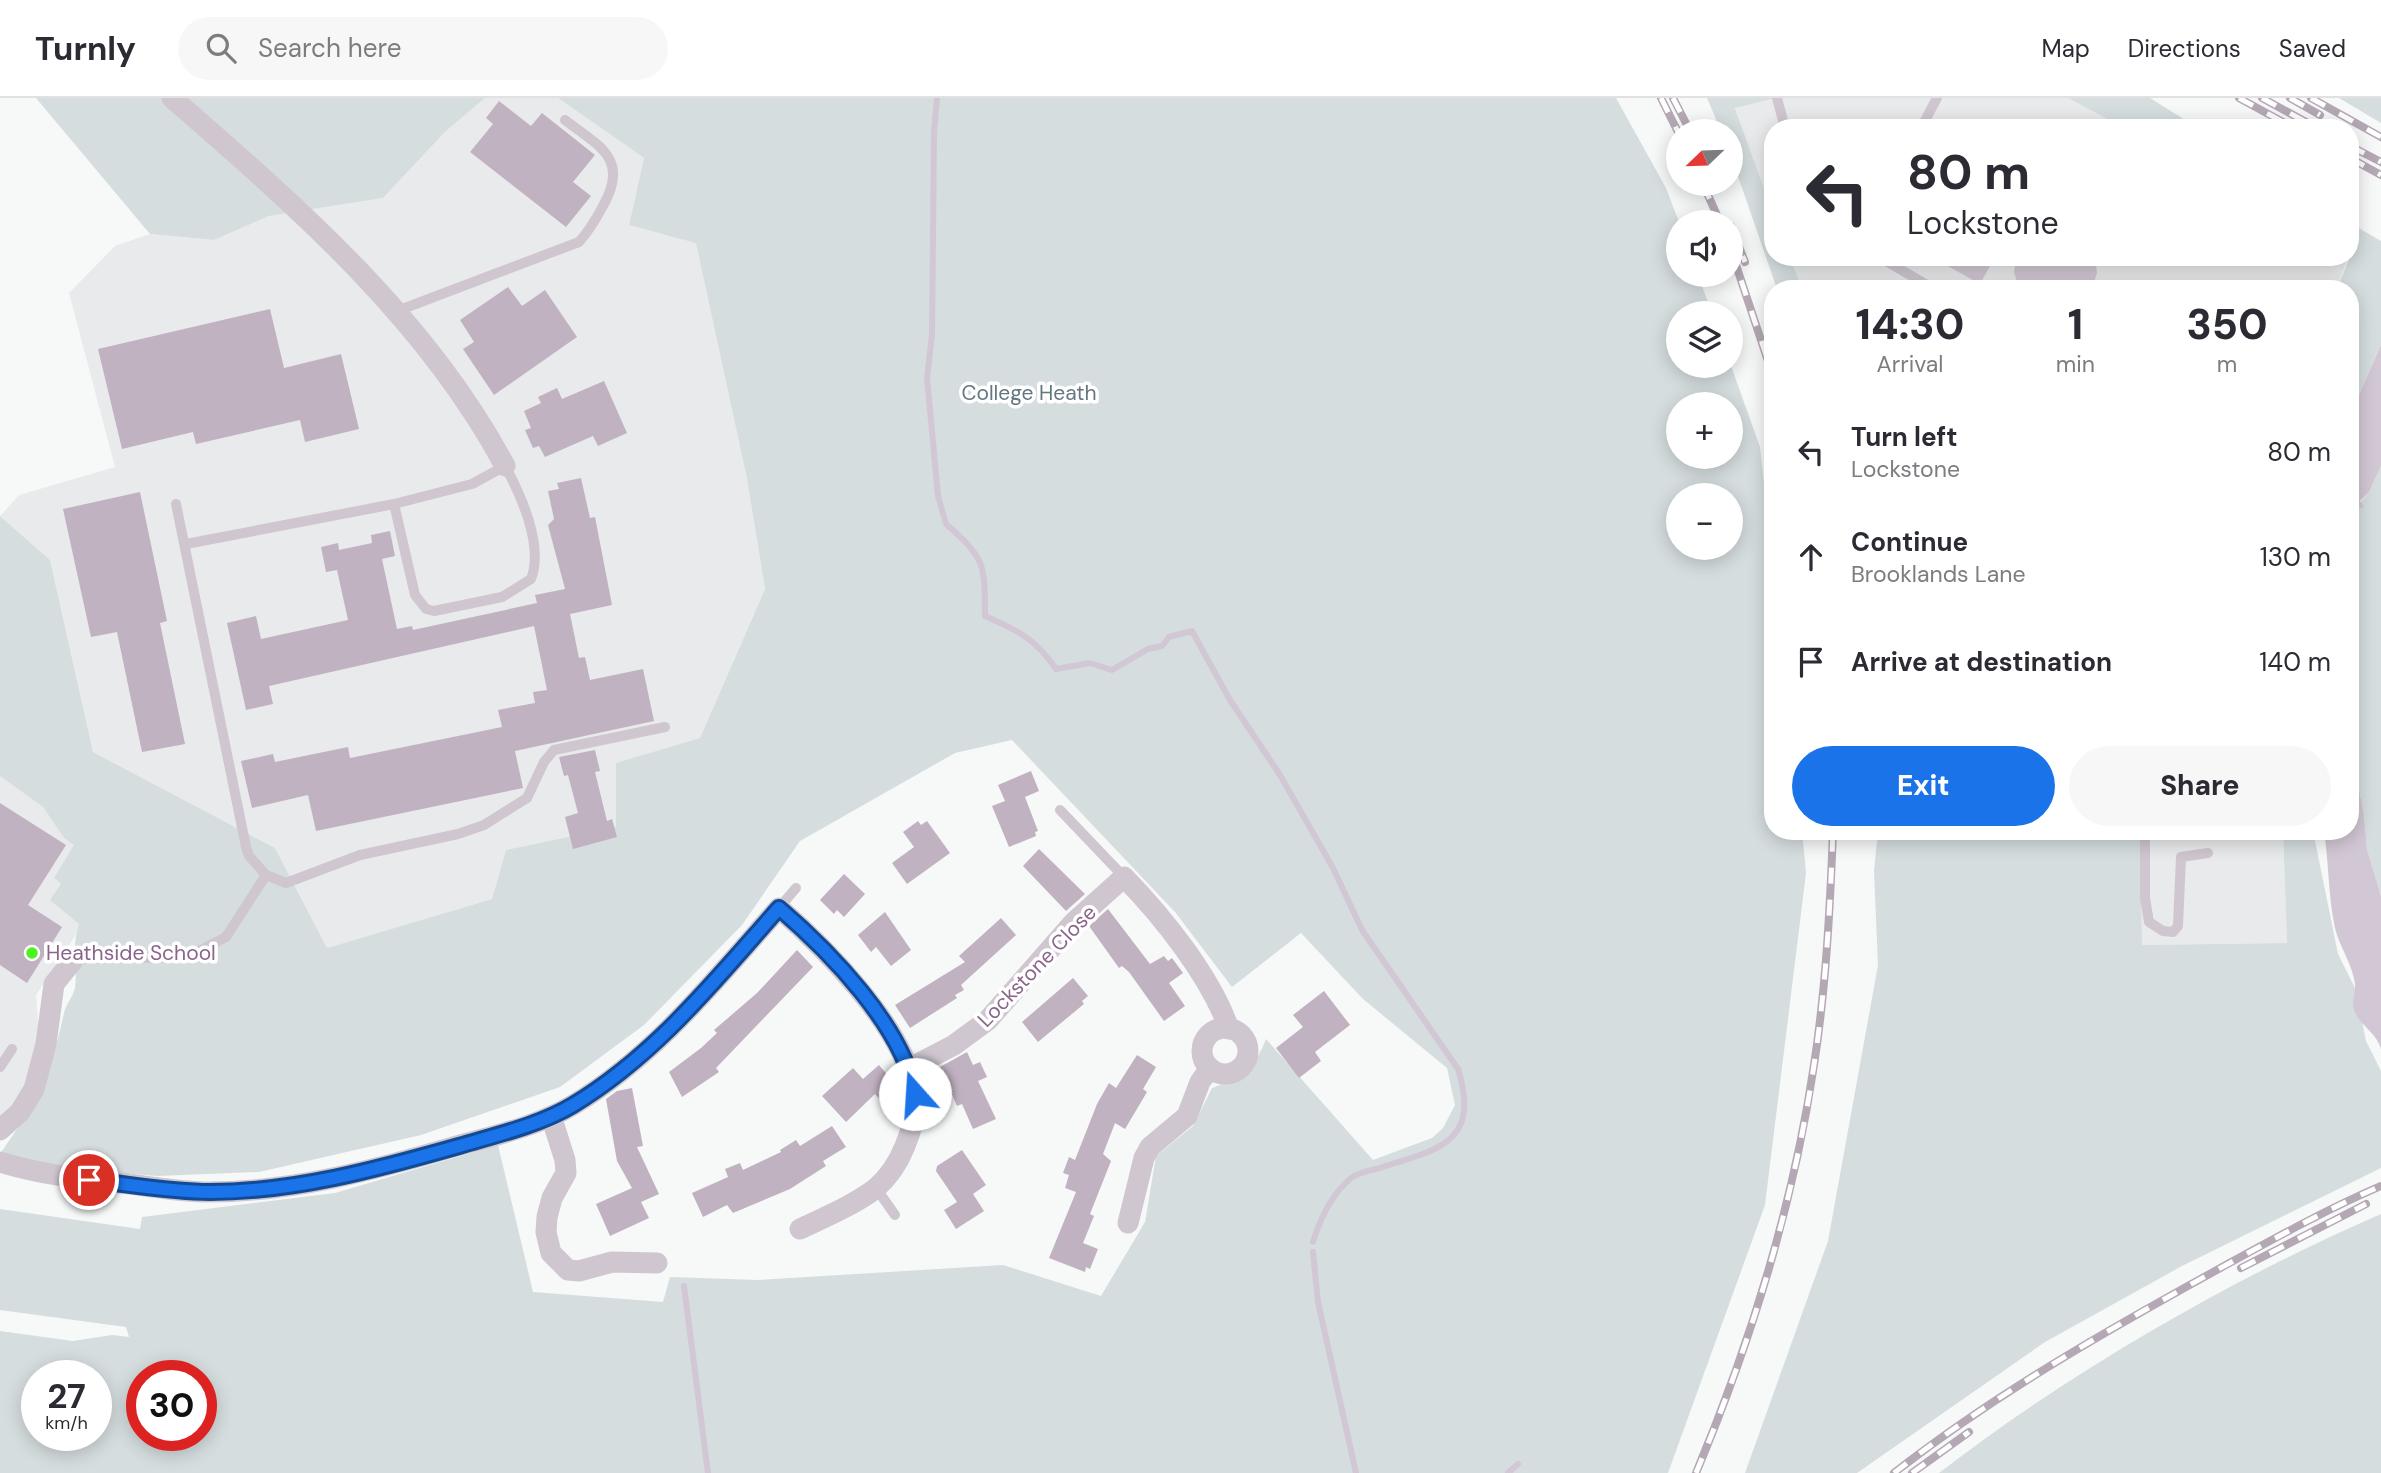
<!DOCTYPE html>
<html lang="en">
<head>
<meta charset="utf-8">
<style>
  body { margin:0; font-family:"DM Sans",sans-serif; background:#f7f7f7; color:#2b2b33; height:100vh; display:flex; flex-direction:column; font-size:26px; white-space:nowrap }
  * { box-sizing:border-box; margin:0 }
  p { font-size:23px; color:#7c7c81 }
  .icon { flex:none; width:38px; height:38px; fill:none; stroke:currentColor; stroke-width:2; stroke-linecap:round; stroke-linejoin:round }
  .map { position:relative; flex:1; overflow:hidden }
  .sheet { position:absolute; left:1764px; top:182px; width:595px; height:560px; display:flex; flex-direction:column; background:#fff; border-radius:28px; box-shadow:0 4px 18px #0003 }
  .sheet>* { flex:none }
  .top-card { position:absolute; left:1764px; top:21px; width:595px; height:147px; border-radius:28px; box-shadow:0 4px 18px #0003; background:#fff; color:#2b2b33; overflow:hidden }
  .needle { width:46px; rotate:247deg }
  .fabs { position:absolute; left:1666px; top:21px; display:grid; gap:14px }
  .fabs a { display:grid; place-items:center; width:77px; height:77px; border-radius:50%; background:#fff; box-shadow:0 4px 18px #0003; font-size:35px }
  .speed { position:absolute; left:21px; top:1262px; display:flex; gap:14px; font-size:35px; font-weight:700; text-align:center }
  .speed>* { display:grid; place-content:center; width:91px; height:91px; border-radius:50%; background:#fff; box-shadow:0 4px 18px #0003; line-height:1 }
  .speed small { font-size:18px; font-weight:400 }
  .speed .limit { border:10px solid #d22; background:#fff; color:#111 }
  .pin { position:absolute; display:grid; place-items:center; width:60px; height:60px; color:#fff; margin:-30px; border:4px solid #fff; border-radius:50%; box-shadow:0 2px 7px #0007 }
  .me { position:absolute; width:77px; margin:-38px; rotate:341deg; stroke-linejoin:round; filter:drop-shadow(0 0 5px #0008) }
  .turn { display:flex; align-items:center; gap:24px; height:147px; padding:0 28px; font-size:32px }
  .turn .icon { width:91px; height:91px; stroke-width:2.5 }
  .turn b { display:block; font-size:49px; line-height:60px }
  .eta { display:flex; justify-content:space-evenly; align-items:center; height:119px; text-align:center }
  .eta b { font-size:42px; font-weight:800; line-height:49px }
  .cta { display:flex; gap:14px; margin-top:auto; padding:14px 28px }
  .cta a { flex:1; height:80px; border-radius:42px; background:#1a73e8; color:#fff; font-size:28px; font-weight:800; line-height:80px; text-align:center }
  .cta a+a { background:#f7f7f7; color:#2b2b33 }
  ul { padding:0; list-style:none }
  li { display:flex; align-items:center; gap:21px; height:105px; padding:0 28px }
  li div { flex:1 }
  li b { display:block; font-size:26px }
  li em { font-style:normal }
  header { display:flex; align-items:center; gap:42px; box-sizing:border-box; height:98px; padding:0 35px; background:#fff; border-bottom:2px solid #e1e1e2 }
  header strong { font-size:33px }
  nav { display:flex; gap:38px; margin-inline-start:auto; font-size:24px }
  .search { width:490px; height:63px; background:#f7f7f7; display:flex; align-items:center; gap:18px; box-sizing:border-box; padding:0 24px; border-radius:38px; color:#7c7c81; font-size:26px }
  .map>svg:first-child { display:block }
  .built { fill:#e9eaeb }
  .green { fill:#d5ddde; fill-rule:evenodd }
  .water { fill:#d2c7d4 }
  .lines { fill:none; stroke-linecap:round; stroke-linejoin:round }
  .stream { stroke:#d2c7d4; stroke-width:6 }
  .building { fill:#c1b2c2 }
  .lane { stroke:#cfc6cf; stroke-width:10 }
  .street { stroke:#cfc6cf; stroke-width:21 }
  .rail-casing { stroke:#b5a8b5; stroke-width:8 }
  .rail { stroke:#fff; stroke-width:5; stroke-dasharray:16; stroke-linecap:butt }
  .route-casing { stroke:#114b97; stroke-width:18 }
  .route { stroke:#1a73e8; stroke-width:12 }
  .poi-dot { fill:#4af31c; stroke:#fff; stroke-width:2.5 }
  .labels { text-anchor:middle; dominant-baseline:central; stroke-width:7; stroke-linejoin:round; paint-order:stroke }
  .park-label { font-size:21px; fill:#657680; stroke:#fff }
  .poi-label { font-size:21px; fill:#8a658a; stroke:#fff; text-anchor:start }
  .street-label { font-size:21px; fill:#8a658a; stroke:#fff }
</style>
</head>
<body>
<header>
<strong>Turnly</strong>
<div class="search"><svg class="icon" aria-label="search" viewBox="0 0 24 24"><circle cx="10" cy="10" r="6"/><path d="M15 15l6 6"/></svg>Search here</div>
<nav><a>Map</a><a>Directions</a><a>Saved</a></nav>
</header>
<div class="map">
<svg width="2381" height="1375" viewBox="0 0 2381 1375">
  <rect width="100%" height="100%" fill="#f6f9f8"/>
  <!-- built -->
  <g class="built">
    <polygon points="485,0 558,0 644,60 629,127 696,144 747,381 765,491 700,640 616,666 616,729 506,752 492,801 327,850 275,750 93,654 50,462 0,418 19,397 115,369 69,195 115,148 150,136 214,142 269,118 383,100 445,34"/>
    <polygon points="1775,0 2068,0 2124,30 1773,30 1773,115 1735,9"/>
    <polygon points="1790,159 2348,159 2337,191 1802,191"/>
    <polygon points="0,678 43,709 64,740 75,747 54,780 61,786 79,826 75,838 36,897 40,946 32,981 12,1009 0,1019"/>
    <polygon points="2133,733 2283,733 2287,845 2141,847 2140,737"/>
  </g>
  <!-- green -->
  <g class="green">
    <polygon points="36,0 485,0 445,34 383,100 269,118 214,142 150,136"/>
    <path d="M558,0H1616L1666,90L1679,124L1678,177H1698L1712,215H1678V268H1731L1760,349L1773,466V733H1802L1806,775L1765,1107L1668,1375H0V1233L73,1243L112,1237L129,1239L126,1229L0,1212V1111L140,1131L142,1119L335,1095L498,1047L533,1194L663,1204L670,1179L758,1182L1003,1167L1101,1198L1145,1124L1156,1058L1193,1028L1212,990C1242,979 1254,972 1266,941L1373,1062L1432,1040L1443,1030L1455,1007L1447,970L1363,901L1301,835L1232,889L1175,814L1012,642L955,655L800,743L742,827L644,927L560,989L421,1037L259,1074L157,1078L34,1067L0,1056C38,1002 50,979 64,915C66,906 73,899 75,890C78,868 71,848 79,826L50,802L61,786L54,780L74,747L64,740L43,709L0,678V418L50,462L93,654L275,750L327,850L492,801L506,752L616,729V665L700,640L765,491L747,381L696,145L629,127L644,60ZM1678,306H1731V359H1678ZM1678,397H1731V450H1678ZM37,1278H96V1337H37ZM142,1278H201V1337H142Z"/>
    <polygon points="1707,0 1775,0 1735,10 1773,115 1773,159 1790,159 1802,191 1777,191 1731,58 1731,33 1721,33"/>
    <polygon points="2068,0 2150,0 2198,30 2124,30"/>
    <polygon points="2339,0 2381,0 2381,25"/>
    <polygon points="2350,125 2381,143 2381,247 2359,297 2350,307 2350,191 2337,191 2350,159"/>
    <polygon points="2381,368 2381,798 2367,751 2364,716 2352,657 2355,640 2350,609 2350,441 2357,423 2355,411 2369,394"/>
    <polygon points="1878,733 2133,733 2140,736 2142,847 2287,845 2283,733 2313,733 2338,856 2356,892 2366,943 2381,973 2381,1070 2182,1168 2045,1244 1857,1375 1745,1375 1828,1143 1878,867 1874,773"/>
    <path d="M2381,1116V1375H1939C2068,1275 2231,1181 2381,1116Z"/>
  </g>
  <!-- water -->
  <g class="water">
    <polygon points="1938,159 1995,159 1980,186 1937,162"/>
    <polygon points="2016,159 2095,159 2097,175 2092,191 2019,191 2014,174"/>
    <polygon points="2381,247 2381,368 2369,394 2360,403 2364,409 2356,411 2357,423 2350,441 2350,307 2359,297"/>
    <path d="M2350,609L2355,640L2352,657L2364,716L2367,751L2381,798V951C2376,934 2361,929 2354,912C2351,904 2356,895 2355,886C2353,867 2339,848 2335,830C2328,797 2329,766 2324,733H2350Z"/>
  </g>
  <g class="lines">
    <!-- stream -->
    <g class="stream">
      <path d="M937,0L934,34L932,237L927,280L938,398L946,426C985,460 985,466 985,518C1017,532 1036,541 1056,571L1090,565L1112,572L1148,551L1162,548L1169,539L1192,533L1230,602L1280,677L1333,770L1362,832L1458,971C1482,1048 1434,1052 1376,1071C1368,1073 1357,1075 1351,1080C1332,1096 1320,1121 1313,1144"/>
      <polyline points="1313,1154 1318,1204 1356,1375"/>
      <polyline points="684,1188 708,1375"/>
      <polyline points="1508,1375 1518,1366"/>
    </g>
  </g>
  <!-- building -->
  <g class="building">
    <polygon points="499,3 531,28 542,15 595,57 573,84 591,98 566,129 470,54 493,26 486,20"/>
    <polygon points="508,189 522,208 545,192 577,239 494,297 463,251 474,244 460,222"/>
    <polygon points="270,211 284,270 341,256 359,331 305,344 300,322 196,346 193,334 122,351 98,251"/>
    <polygon points="604,283 627,335 598,348 593,338 545,359 539,348 533,350 525,332 531,330 524,313 541,305 538,299 557,290 562,301"/>
    <polygon points="581,380 590,420 595,419 612,507 570,516 579,560 585,559 590,582 643,571 654,623 515,653 523,690 316,733 308,697 252,710 241,663 273,656 275,664 348,649 350,660 502,629 498,612 535,605 533,594 547,592 534,528 269,588 273,606 246,612 227,525 256,518 261,541 348,522 337,472 326,474 321,449 338,445 339,452 372,445 371,437 390,433 395,458 382,461 397,531 412,528 413,532 537,505 535,497 565,491 548,427 554,421 548,393 559,391 557,385"/>
    <polygon points="140,394 167,523 160,525 185,646 142,654 117,534 91,539 63,411"/>
    <polygon points="595,652 600,673 595,674 607,723 612,721 617,739 573,751 565,719 578,715 568,677 564,678 559,659"/>
    <polygon points="1031,673 1039,693 1025,699 1038,733 1035,734 1036,738 1009,749 992,708 1005,703 998,687"/>
    <polygon points="0,705 66,747 28,807 62,829 27,885 0,867"/>
    <polygon points="918,723 921,727 927,723 950,755 907,786 892,765 914,749 903,734"/>
    <polygon points="1039,751 1085,796 1066,813 1023,768"/>
    <polygon points="844,776 865,796 844,819 837,812 834,816 820,802"/>
    <polygon points="1108,811 1150,866 1164,858 1168,863 1172,860 1183,875 1169,885 1185,908 1164,923 1129,874 1122,868 1119,870 1089,828"/>
    <polygon points="885,814 911,852 891,868 876,849 871,854 858,837"/>
    <polygon points="1001,820 1016,837 961,887 964,892 955,897 957,900 910,930 895,907 965,864 959,858"/>
    <polygon points="797,852 813,869 716,970 719,974 682,999 669,974 701,950 717,935 714,932 757,895"/>
    <polygon points="1073,880 1088,898 1082,903 1084,906 1038,944 1022,924"/>
    <polygon points="1324,893 1350,927 1315,954 1321,963 1299,980 1276,950 1303,929 1293,917"/>
    <polygon points="967,954 973,967 980,964 987,979 978,983 996,1021 973,1031 962,1006 957,1008 940,969"/>
    <polygon points="1137,957 1156,969 1143,991 1147,994 1125,1031 1115,1025 1103,1056 1111,1063 1090,1116 1094,1118 1083,1145 1098,1151 1090,1171 1086,1169 1085,1174 1049,1160 1076,1094 1065,1090 1069,1077 1063,1075 1069,1059 1075,1062 1097,1006 1109,985 1116,990"/>
    <polygon points="879,967 901,993 885,1007 875,996 846,1024 822,998 853,970 863,981"/>
    <polygon points="632,990 643,1048 637,1049 659,1096 641,1104 649,1120 610,1138 596,1106 632,1090 617,1063 606,1001 617,993"/>
    <polygon points="832,1028 846,1049 823,1063 826,1068 790,1091 733,1115 727,1107 703,1119 692,1095 728,1079 725,1071 740,1065 743,1072 781,1054 780,1052 796,1042 800,1048"/>
    <polygon points="962,1052 986,1087 973,1096 984,1113 956,1131 944,1112 957,1104 936,1073 937,1068"/>
  </g>
  <g class="lines">
    <!-- lane -->
    <g class="lane">
      <polyline points="1777,0 1785,30"/>
      <polyline points="1921,30 1937,0"/>
      <polyline points="1879,159 1934,191"/>
      <path d="M397,213L579,144C589,133 596,121 603,108C630,61 599,48 565,22"/>
      <polyline points="176,406 246,749 249,758 266,777 286,785 360,757 458,736 484,727 527,700 544,664 554,652 665,629"/>
      <path d="M186,446L394,406L472,386L505,368C521,397 544,448 531,481L502,499L434,513L426,511L415,497L394,406"/>
      <polyline points="1060,712 1124,779"/>
      <polyline points="2145,733 2145,800 2149,824 2163,833 2173,834 2178,828 2181,759 2208,755"/>
      <polyline points="779,810 796,790"/>
      <polyline points="74,861 188,859 226,839 266,777"/>
      <polyline points="0,969 12,951"/>
      <polyline points="876,1090 895,1117"/>
    </g>
    <!-- street -->
    <g class="street">
      <path d="M172,0C297,109 426,220 505,368"/>
      <circle cx="1225" cy="953" r="23"/>
      <path d="M908,971L954,947L988,922L1074,824L1124,779C1163,819 1211,879 1229,931"/>
      <polyline points="551,1018 565,1062 566,1075 552,1100 547,1119 546,1134 551,1155 568,1172 579,1173 612,1164 657,1165"/>
      <polyline points="0,1032 20,1014 34,991 46,946 54,886 74,861"/>
      <path d="M0,1064C40,1076 78,1081 120,1085C149,1088 180,1094 209,1094C292,1094 374,1072 453,1049C493,1038 538,1028 573,1007C656,957 716,881 779,810C825,850 899,925 913,986C918,1006 913,1029 905,1048C899,1063 888,1080 875,1091C852,1108 825,1119 800,1131"/>
      <polyline points="1128,1125 1144,1060 1150,1049 1187,1018 1200,984 1210,970"/>
    </g>
    <defs>
      <g id="rail">
        <polyline points="1661,0 1678,34"/>
        <polyline points="1673,0 1690,33"/>
        <polyline points="2239,0 2294,30"/>
        <polyline points="2262,0 2317,30"/>
        <polyline points="2290,0 2320,17"/>
        <polyline points="2311,0 2381,39"/>
        <polyline points="2350,48 2381,64"/>
        <polyline points="2350,60 2381,77"/>
        <polyline points="1703,86 1720,124"/>
        <polyline points="1731,128 1745,164"/>
        <polyline points="1731,152 1773,278"/>
        <polyline points="2241,1170 2366,1106"/>
        <path d="M1696,1375C1751,1244 1793,1108 1814,967C1826,889 1830,811 1833,733"/>
        <path d="M1894,1375C1994,1297 2104,1234 2215,1173C2270,1143 2323,1113 2381,1088"/>
        <polyline points="1912,1375 1969,1334"/>
      </g>
    </defs>
    <!-- rail casing -->
    <use href="#rail" class="rail-casing"/>
    <!-- rail -->
    <use href="#rail" class="rail"/>
  </g>
  <g class="lines">
    <defs>
      <path id="route" d="M89,1082C128,1086 170,1094 210,1094C294,1094 378,1071 459,1048C496,1037 540,1027 573,1007C656,957 716,881 779,810C829,853 903,928 915,996"/>
    </defs>
    <!-- route casing -->
    <use href="#route" class="route-casing"/>
    <!-- route -->
    <use href="#route" class="route"/>
  </g>
  <!-- markers -->
  <circle class="poi-dot" cx="32" cy="855" r="7"/>
  <g class="labels">
    <!-- park labels -->
    <g class="park-label">
      <text x="1029" y="295">College Heath</text>
    </g>
    <!-- poi labels -->
    <g class="poi-label">
      <text x="46" y="855">Heathside School</text>
    </g>
    <!-- street labels -->
    <g class="street-label">
      <text transform="translate(1037 868) rotate(-46)">Lockstone Close</text>
    </g>
  </g>
</svg>
<div class="fabs">
<a><svg class="needle" viewBox="-14 -14 28 28"><path d="M0-13l5 13h-10z" fill="#e53935"/><path d="M0 13l5-13h-10z" fill="#7c7c81"/></svg></a>
<a><svg class="icon" aria-label="sound" viewBox="0 0 24 24"><path d="M4 9h4l5-4v14l-5-4H4zM17 9q2 3 0 6"/></svg></a>
<a><svg class="icon" aria-label="layers" viewBox="0 0 24 24"><path d="M12 4l9 5-9 5-9-5zM3 14l9 5 9-5"/></svg></a>
<a>+</a>
<a>−</a>
</div>
<div class="speed"><div>27<small>km/h</small></div><div class="limit">30</div></div>
<div class="pin" style="left:89px;top:1082px;background:#d93025"><svg class="icon" aria-label="arrive" viewBox="0 0 24 24"><path d="M6 21V4h12l-3 4 3 4H6"/></svg></div>
<svg class="me" style="left:915px;top:996px" viewBox="-20 -20 40 40"><circle r="19" fill="#fff"/><path d="M0-13L10 11 0 6-10 11z" fill="#1a73e8"/></svg>
<div class="top-card">
<div class="turn"><svg class="icon" aria-label="left" viewBox="0 0 24 24"><path d="M17 20v-9H6M10 6l-5 5 5 5"/></svg><div><b>80 m</b>Lockstone</div></div>
</div>
<section class="sheet">
<div class="eta">
<div><b>14:30</b><p>Arrival</p></div>
<div><b>1</b><p>min</p></div>
<div><b>350</b><p>m</p></div>
</div>
<ul>
<li><svg class="icon" aria-label="left" viewBox="0 0 24 24"><path d="M17 20v-9H6M10 6l-5 5 5 5"/></svg><div><b>Turn left</b><p>Lockstone</p></div><em>80 m</em></li>
<li><svg class="icon" aria-label="ahead" viewBox="0 0 24 24"><path d="M12 20V5M6 11l6-6 6 6"/></svg><div><b>Continue</b><p>Brooklands Lane</p></div><em>130 m</em></li>
<li><svg class="icon" aria-label="arrive" viewBox="0 0 24 24"><path d="M6 21V4h12l-3 4 3 4H6"/></svg><div><b>Arrive at destination</b></div><em>140 m</em></li>
</ul>
<div class="cta"><a>Exit</a><a>Share</a></div>
</section>
</div>
</body>
</html>
